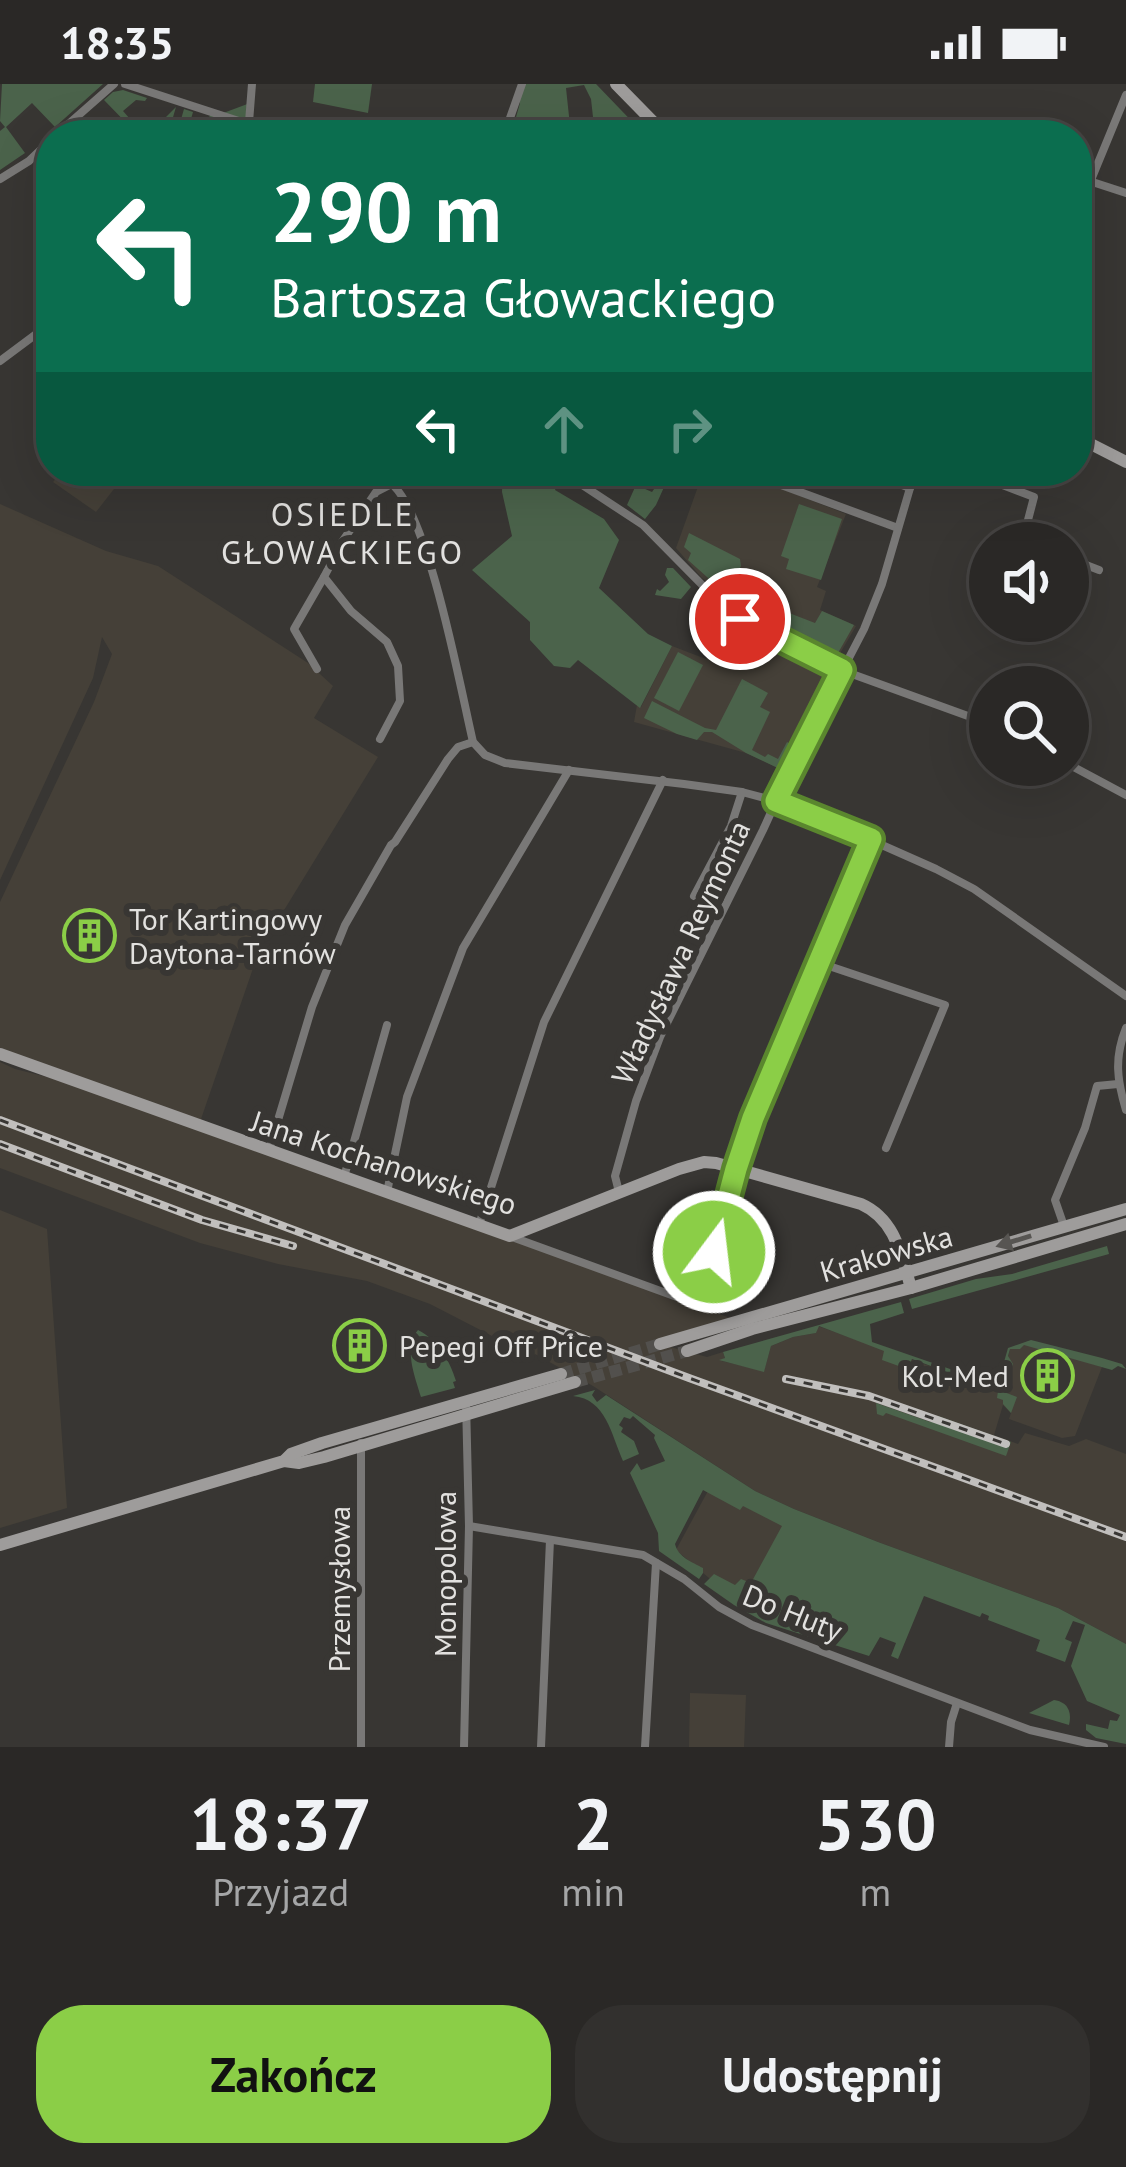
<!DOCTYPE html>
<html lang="pl">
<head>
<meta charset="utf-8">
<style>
  body { margin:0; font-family:"PT Sans",sans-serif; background:#32302e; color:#f1f3f6; height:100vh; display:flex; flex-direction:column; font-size:45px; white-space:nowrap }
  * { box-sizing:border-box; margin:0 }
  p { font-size:39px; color:#a5a6a7 }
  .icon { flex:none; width:66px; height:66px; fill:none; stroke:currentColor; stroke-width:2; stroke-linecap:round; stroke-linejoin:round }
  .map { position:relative; height:1663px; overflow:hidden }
  .panel { display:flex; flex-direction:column; background:#2a2826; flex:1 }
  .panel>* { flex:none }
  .banner { position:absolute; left:36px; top:36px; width:1056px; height:366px; border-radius:48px; box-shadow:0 12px 48px #0002,0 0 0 3px #464443; background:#0b6e4f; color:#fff; overflow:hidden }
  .tools { position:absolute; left:969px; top:438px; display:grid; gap:24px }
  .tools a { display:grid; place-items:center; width:120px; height:120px; border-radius:50%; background:#2a2826; box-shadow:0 12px 48px #0002,0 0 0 3px #464443; font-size:60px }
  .pin { position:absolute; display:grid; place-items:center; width:102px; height:102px; color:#fff; margin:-51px; border:6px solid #fff; border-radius:50%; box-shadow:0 3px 12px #0007 }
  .me { position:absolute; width:132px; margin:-66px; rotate:15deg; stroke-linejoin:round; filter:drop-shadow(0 0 9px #0008) }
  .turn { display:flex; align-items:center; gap:42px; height:252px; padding:0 36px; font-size:54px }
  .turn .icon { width:156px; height:156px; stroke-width:2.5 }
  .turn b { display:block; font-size:84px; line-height:102px }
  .lanes { display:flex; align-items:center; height:114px; padding:0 36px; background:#0003; justify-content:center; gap:60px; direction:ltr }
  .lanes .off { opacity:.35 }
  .eta { display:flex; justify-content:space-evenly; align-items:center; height:204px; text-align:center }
  .eta b { font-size:72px; font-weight:800; line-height:84px }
  .primary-button { display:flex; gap:24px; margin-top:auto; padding:24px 36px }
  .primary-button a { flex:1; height:138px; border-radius:48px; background:#8bce47; color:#111; font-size:48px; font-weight:800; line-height:138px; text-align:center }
  .primary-button a+a { background:#32302e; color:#f1f3f6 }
  .status { display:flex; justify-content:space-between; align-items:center; height:84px; padding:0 60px; background:#2a2826; direction:ltr }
  .status svg { height:33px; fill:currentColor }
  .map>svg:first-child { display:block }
  .built { fill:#454038 }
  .green { fill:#4b634b }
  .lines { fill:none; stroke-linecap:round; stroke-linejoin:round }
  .secondary-tunnel { stroke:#52504d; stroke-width:12; stroke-dasharray:12 6; stroke-linecap:butt }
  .street { stroke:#797877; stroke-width:8 }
  .secondary { stroke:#9e9c9b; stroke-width:12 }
  .rail-casing { stroke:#c1bfbd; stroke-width:8 }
  .rail { stroke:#383633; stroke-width:3; stroke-dasharray:9; stroke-linecap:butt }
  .oneway { fill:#575552 }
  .route-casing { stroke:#5a862e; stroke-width:30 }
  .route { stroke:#8bce47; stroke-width:21 }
  .labels { text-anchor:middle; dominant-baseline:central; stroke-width:12; stroke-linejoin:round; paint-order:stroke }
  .poi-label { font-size:30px; fill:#e2e1df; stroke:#383633; text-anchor:start }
  .street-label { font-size:30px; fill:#e2e1df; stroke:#383633 }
  .neighbourhood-label { font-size:33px; letter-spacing:3px; fill:#e2e1df; stroke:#383633 }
</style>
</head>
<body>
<div class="status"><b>18:35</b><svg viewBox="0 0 49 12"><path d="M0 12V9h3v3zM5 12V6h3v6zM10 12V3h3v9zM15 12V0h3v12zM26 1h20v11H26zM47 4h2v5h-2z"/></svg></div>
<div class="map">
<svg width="1126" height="1663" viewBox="0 0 1126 1663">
  <rect width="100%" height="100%" fill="#383633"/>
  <!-- built -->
  <g class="built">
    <polygon points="63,387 128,387 96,428 53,398"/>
    <polygon points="728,387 744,390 846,430 817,503 826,507 820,526 856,542 839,571 830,575 749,533 701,493 676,464 700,397 722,401"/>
    <polygon points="0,420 106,467 158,482 308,579 333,602 314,634 378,673 259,867 201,1035 187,1033 0,965 0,818 94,618 112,570 102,553 93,594 0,796"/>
    <polygon points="731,528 841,586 789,689 746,669 634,638 637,621 641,623 672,562 706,575"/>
    <polygon points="0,978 15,985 59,996 520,1155 738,1237 663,1261 707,1273 723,1268 725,1274 722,1277 764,1287 771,1262 793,1253 816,1249 818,1242 999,1307 1010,1265 1028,1257 1102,1283 1075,1352 1062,1354 1009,1335 1011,1329 1003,1321 994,1351 1018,1360 1025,1349 1069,1362 1086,1355 1126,1370 1126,1560 1058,1524 878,1458 794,1425 755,1407 593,1302 535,1270 533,1273 430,1220 367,1197 278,1180 200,1159 0,1084"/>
    <polygon points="0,1126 47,1145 67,1424 0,1444"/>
    <polygon points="709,1405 784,1441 742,1522 676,1466"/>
    <polygon points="690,1609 746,1611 744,1663 689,1663"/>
  </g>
  <!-- green -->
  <g class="green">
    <polygon points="2,0 103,0 55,43 32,19 6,43 25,69 0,86 0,47 5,43 0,37"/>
    <polygon points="315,0 372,0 368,29 313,18"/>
    <polygon points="522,0 596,0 645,51 595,51 591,15 584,1 566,4 571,51 511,51 520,19 517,15"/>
    <polygon points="123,6 147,14 145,17 136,16 123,27 144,51 138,51 104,16 113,8"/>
    <polygon points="250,19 248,51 196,51 212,29 218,31"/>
    <polygon points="176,23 171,40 180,39 184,25 193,28 191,35 199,38 194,51 148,51"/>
    <polygon points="503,387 561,387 555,406 604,435 619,456 599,504 648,550 672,562 640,624 578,576 570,584 554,582 530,556 530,538 472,486 512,452 502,408"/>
    <polygon points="659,398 665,401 656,421 645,435 627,421 636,401 652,408"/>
    <polygon points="799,420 842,435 821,496 786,485 789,475 781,472"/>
    <polygon points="689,449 740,475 741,482 726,510 688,476 691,469 684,463"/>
    <polygon points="667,484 673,484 691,503 681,515 655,511 657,505 660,507 669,498 665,491"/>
    <path d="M740,510L815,539L822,527L854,541L838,569L829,570C796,559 760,539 733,517Z"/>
    <polygon points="678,568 703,581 679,627 654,614"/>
    <polygon points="742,595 768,609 760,623 770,628 752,666 765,673 768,670 778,675 787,658 794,662 782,686 746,669 712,648 704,648 697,656 677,650 644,634 652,617 705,644 716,646"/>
    <polygon points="1107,1162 1109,1170 912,1225 909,1215 976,1195 1012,1190"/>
    <polygon points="901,1218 904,1229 870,1240 872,1258 953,1286 972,1283 975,1292 1000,1292 1008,1264 1031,1256 1102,1274 1122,1280 1126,1285 1118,1282 1112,1286 1024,1261 1020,1265 1010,1265 1008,1272 1013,1280 1004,1308 1017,1313 1011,1329 1003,1320 1003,1316 997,1314 998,1307 912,1275 907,1285 882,1276 884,1267 819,1242 816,1249 793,1253 771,1262 764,1288 719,1276 725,1274 723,1268"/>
    <path d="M418,1246C438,1256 450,1277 456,1297L453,1298L455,1304L421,1313C415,1293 403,1263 418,1246Z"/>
    <path d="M595,1306L592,1311L597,1318L606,1311L755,1407L794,1425L878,1458L1058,1524L1126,1560V1660L1096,1654L1086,1646V1640L1108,1645L1110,1636L1117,1637L1120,1631L1087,1617L1071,1582L1085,1541L1073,1537L1065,1555L1072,1558L1065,1578L1036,1567L1040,1556L988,1536L989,1532L982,1529L980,1533L924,1512L898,1575L891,1572L896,1559L880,1553L869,1572L766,1539L734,1521L704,1500L714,1490L735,1501L741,1495L751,1499L782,1442L743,1422L740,1426L703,1406L675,1460C678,1473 692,1478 703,1484V1489L699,1495L659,1467L658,1449L630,1389L637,1379L641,1386L665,1377L654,1354L655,1351L633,1332L630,1335L624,1333L619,1341L623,1344L621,1348L634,1357L639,1370L623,1377C611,1350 606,1315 573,1312Z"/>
    <polygon points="876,1319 930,1338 937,1337 938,1332 1011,1358 1006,1372 886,1329 883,1332 877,1330"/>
    <path d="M1054,1616C1068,1618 1072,1628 1069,1641L1029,1629Z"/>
  </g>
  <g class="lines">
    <!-- secondary-tunnel -->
    <g class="secondary-tunnel">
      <polyline points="561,1290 660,1260"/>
      <polyline points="575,1298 687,1267"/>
    </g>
    <!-- street -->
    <g class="street">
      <polyline points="125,0 248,40"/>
      <polyline points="936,46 950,51"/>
      <polyline points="56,51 114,0"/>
      <polyline points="248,51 252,0"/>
      <polyline points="504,51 522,0"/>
      <polyline points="1077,93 1126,109"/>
      <polyline points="0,95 29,77 51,56"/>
      <polyline points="1077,130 1126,11"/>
      <polyline points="0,277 51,239"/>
      <path d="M360,387C370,391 386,394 394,402C430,439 460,602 473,658L485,671L505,679L684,700L742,708L794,722L936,785L974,805L1126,912"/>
      <polyline points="561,387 643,441 720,519 741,536 841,586 990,640"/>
      <polyline points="743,387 898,444"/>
      <polyline points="864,387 910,404"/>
      <polyline points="966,387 1034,413 1022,459"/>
      <polyline points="1068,474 1099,486"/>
      <polyline points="317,585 294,545 324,493"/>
      <polyline points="380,655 400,617 398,582 387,558 351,527 324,493 342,458 376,408 417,387"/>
      <polyline points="1068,680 1126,711"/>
      <polyline points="694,812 731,742 742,708"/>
      <polyline points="820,879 945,921 886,1064"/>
      <path d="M1126,944C1114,974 1117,996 1126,1026"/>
      <polyline points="269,1066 312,923 345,841 391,761 395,758 448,675 458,663 473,658"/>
      <polyline points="344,1093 387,941"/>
      <polyline points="387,1108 407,1013 463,864 569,686"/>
      <polyline points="619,1108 615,1092 636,1017 660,953 763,746 789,689 864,545 882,500 915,387"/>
      <polyline points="479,1141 544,938 663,696"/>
      <polyline points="1064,1142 1055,1116 1085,1044 1097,1002 1118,1000"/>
      <polyline points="512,1153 688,1217 700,1217 736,1085 753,1034 871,755"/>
      <polyline points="469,1442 643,1471 684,1495 719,1523 752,1541 1030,1646 1104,1663"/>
      <polyline points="361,1663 361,1359"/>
      <polyline points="464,1663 469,1442 466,1318"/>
      <polyline points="541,1663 550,1456"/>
      <polyline points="645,1663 656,1479"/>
      <polyline points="949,1663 951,1638 957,1619"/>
    </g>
    <!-- secondary -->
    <g class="secondary">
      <polyline points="616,0 666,51"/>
      <polyline points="1077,353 1126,378"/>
      <path d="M0,970L510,1152L679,1085L704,1078L716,1079L861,1120C895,1135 901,1170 911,1204"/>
      <polyline points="660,1260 1126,1125"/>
      <polyline points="687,1267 752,1245 911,1204 1126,1140"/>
      <polyline points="284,1377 299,1379 324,1373 575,1298"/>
      <polyline points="0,1461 284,1377 291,1370 322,1359 561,1290"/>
    </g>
    <defs>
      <g id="rail">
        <polyline points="0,1036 689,1294 1126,1453"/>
        <polyline points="0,1060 202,1136 293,1162"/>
        <polyline points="786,1295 869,1312 1006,1360"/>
      </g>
    </defs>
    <!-- rail casing -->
    <use href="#rail" class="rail-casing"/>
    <!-- rail -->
    <use href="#rail" class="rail"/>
  </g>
  <!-- one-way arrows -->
  <defs><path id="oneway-solid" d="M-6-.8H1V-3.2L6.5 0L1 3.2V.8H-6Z" transform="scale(3)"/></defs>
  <use class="oneway" href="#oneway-solid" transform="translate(1014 1157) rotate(163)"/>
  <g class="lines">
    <defs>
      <polyline id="route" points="714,1168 736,1085 753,1034 871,755 776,717 842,586 740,535"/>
    </defs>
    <!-- route casing -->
    <use href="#route" class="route-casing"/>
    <!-- route -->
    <use href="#route" class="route"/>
  </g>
  <!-- icons -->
  <defs>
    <symbol id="building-ring" viewBox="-11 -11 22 22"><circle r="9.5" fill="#383633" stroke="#8bce47" stroke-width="1.5"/><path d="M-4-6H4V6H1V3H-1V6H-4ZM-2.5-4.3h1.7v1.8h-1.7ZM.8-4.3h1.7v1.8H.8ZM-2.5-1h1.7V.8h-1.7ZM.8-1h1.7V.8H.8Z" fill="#8bce47"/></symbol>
  </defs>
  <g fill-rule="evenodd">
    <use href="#building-ring" x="60" y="822" width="59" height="59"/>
    <use href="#building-ring" x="330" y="1232" width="59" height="59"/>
    <use href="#building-ring" x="1018" y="1262" width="59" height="59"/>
  </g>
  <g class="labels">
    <!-- poi labels -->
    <g class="poi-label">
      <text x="129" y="834">Tor Kartingowy<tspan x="129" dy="34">Daytona-Tarnów</tspan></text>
      <text x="399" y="1261">Pepegi Off Price</text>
      <text x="1009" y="1291" text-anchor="end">Kol-Med</text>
    </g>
    <!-- street labels -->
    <g class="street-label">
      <text transform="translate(680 868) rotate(-65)">Władysława Reymonta</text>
      <text transform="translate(384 1078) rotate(18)">Jana Kochanowskiego</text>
      <text transform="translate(886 1169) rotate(-16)">Krakowska</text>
      <text transform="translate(444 1490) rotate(-90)">Monopolowa</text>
      <text transform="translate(338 1505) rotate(-90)">Przemysłowa</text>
      <text transform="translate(793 1528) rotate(22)">Do Huty</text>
    </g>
    <!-- neighbourhood labels -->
    <g class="neighbourhood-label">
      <text x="343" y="429">OSIEDLE<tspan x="343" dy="38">GŁOWACKIEGO</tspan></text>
    </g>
  </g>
</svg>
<div class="tools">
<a><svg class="icon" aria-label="sound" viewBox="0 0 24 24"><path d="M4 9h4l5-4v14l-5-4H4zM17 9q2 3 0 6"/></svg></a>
<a><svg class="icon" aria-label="search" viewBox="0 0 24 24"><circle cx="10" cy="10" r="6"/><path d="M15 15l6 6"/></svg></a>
</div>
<div class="pin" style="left:740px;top:535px;background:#d93025"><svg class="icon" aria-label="arrive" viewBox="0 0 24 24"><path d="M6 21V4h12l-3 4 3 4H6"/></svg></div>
<svg class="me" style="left:714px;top:1168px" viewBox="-20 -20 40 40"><circle r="17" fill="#8bce47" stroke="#fff" stroke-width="3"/><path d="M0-11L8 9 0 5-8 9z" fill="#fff"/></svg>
<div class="banner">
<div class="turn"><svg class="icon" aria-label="left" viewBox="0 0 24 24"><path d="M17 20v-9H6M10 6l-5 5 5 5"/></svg><div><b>290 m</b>Bartosza Głowackiego</div></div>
<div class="lanes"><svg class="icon" aria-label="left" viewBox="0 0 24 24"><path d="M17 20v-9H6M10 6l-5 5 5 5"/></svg><svg class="icon off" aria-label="ahead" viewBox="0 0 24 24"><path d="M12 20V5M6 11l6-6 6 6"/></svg><svg class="icon off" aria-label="right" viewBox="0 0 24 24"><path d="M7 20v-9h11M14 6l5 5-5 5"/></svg></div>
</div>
</div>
<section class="panel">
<div class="eta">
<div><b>18:37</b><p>Przyjazd</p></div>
<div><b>2</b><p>min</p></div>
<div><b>530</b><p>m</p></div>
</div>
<div class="primary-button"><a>Zakończ</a><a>Udostępnij</a></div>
</section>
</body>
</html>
